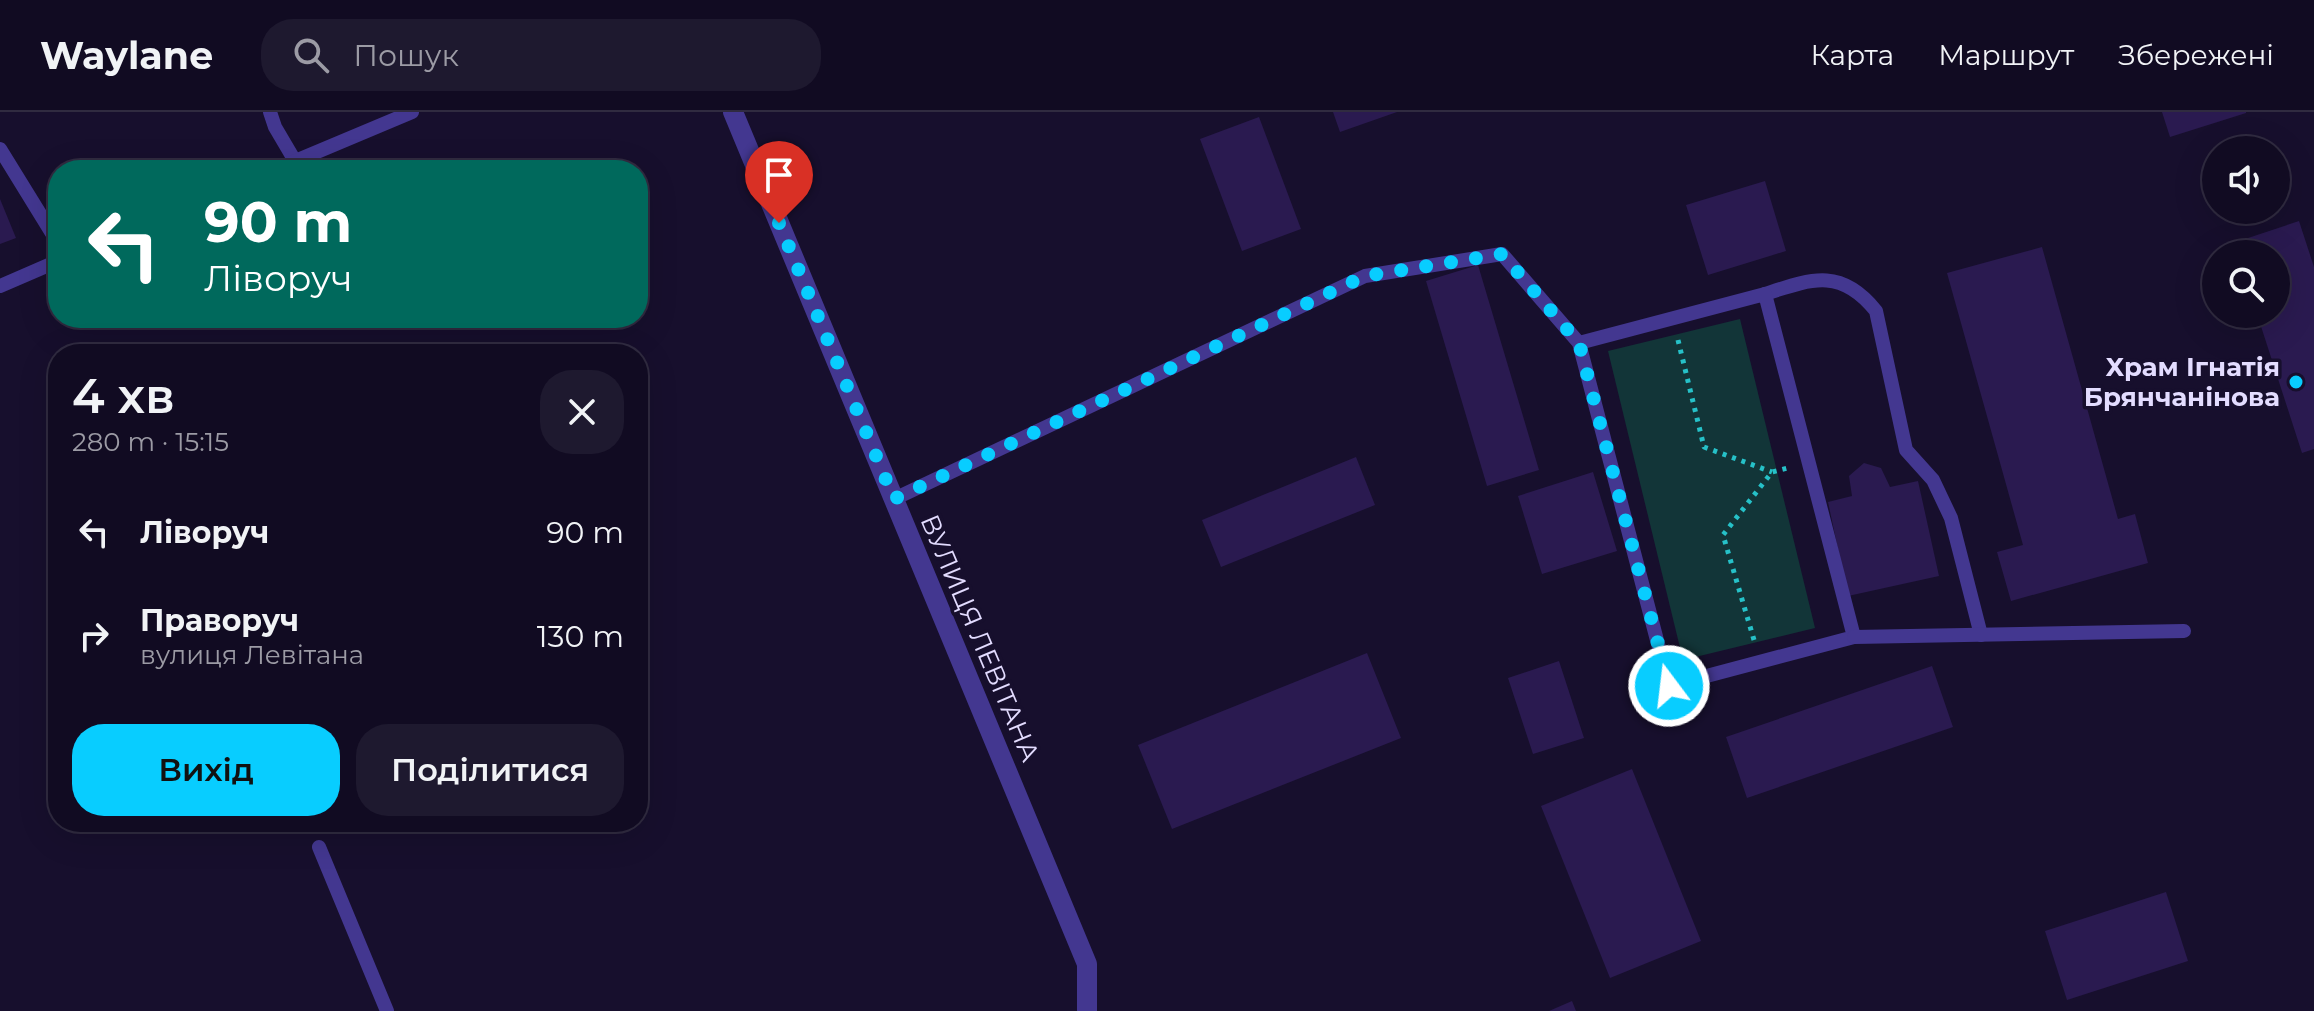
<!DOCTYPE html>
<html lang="uk">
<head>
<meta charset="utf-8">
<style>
  body { margin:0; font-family:Montserrat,sans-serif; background:#1e192f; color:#f1f3f6; height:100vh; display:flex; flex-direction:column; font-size:30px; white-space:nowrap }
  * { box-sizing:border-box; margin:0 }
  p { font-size:26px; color:#9c9ba5 }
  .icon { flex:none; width:44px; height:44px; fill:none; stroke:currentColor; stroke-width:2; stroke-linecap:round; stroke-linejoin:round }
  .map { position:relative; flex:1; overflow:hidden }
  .panel { position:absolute; left:48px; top:232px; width:600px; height:488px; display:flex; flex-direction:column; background:#110b22; border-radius:32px; box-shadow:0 8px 32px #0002,0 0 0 2px #302b40 }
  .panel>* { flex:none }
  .guide { position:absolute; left:48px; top:48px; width:600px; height:168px; border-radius:32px; box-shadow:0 8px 32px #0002,0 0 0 2px #302b40; background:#00695c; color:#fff; overflow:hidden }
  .buttons { position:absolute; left:2202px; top:24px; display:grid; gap:16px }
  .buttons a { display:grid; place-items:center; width:88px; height:88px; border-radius:50%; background:#110b22; box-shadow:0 8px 32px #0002,0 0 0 2px #302b40; font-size:40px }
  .pin { position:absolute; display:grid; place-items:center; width:68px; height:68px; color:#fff; margin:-82px -34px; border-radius:50% 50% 50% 0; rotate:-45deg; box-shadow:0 0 8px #0007 }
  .pin .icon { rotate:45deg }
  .me { position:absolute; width:88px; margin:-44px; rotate:345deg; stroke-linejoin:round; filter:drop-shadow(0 0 6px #0008) }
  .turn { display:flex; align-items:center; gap:28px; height:168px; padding:0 24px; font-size:36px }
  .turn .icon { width:104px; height:104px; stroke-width:2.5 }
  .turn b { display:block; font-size:56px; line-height:68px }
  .round { display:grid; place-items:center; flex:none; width:84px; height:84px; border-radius:32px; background:#1e192f }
  .head { display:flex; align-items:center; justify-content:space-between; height:136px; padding:0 24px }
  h1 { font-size:48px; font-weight:600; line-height:60px }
  .button { display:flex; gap:16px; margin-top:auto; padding:16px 24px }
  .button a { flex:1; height:92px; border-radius:32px; background:#08cdff; color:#111; font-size:32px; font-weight:600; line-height:92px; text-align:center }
  .button a+a { background:#1e192f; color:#f1f3f6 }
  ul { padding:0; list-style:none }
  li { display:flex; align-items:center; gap:24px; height:104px; padding:0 24px }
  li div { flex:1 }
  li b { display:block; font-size:30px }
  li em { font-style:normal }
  header { display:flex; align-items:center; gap:48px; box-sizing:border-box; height:112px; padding:0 40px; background:#110b22; border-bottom:2px solid #302b40 }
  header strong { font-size:38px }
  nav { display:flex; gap:44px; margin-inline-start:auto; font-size:28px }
  .search { width:560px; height:72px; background:#1e192f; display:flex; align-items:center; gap:20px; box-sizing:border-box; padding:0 28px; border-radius:32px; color:#9c9ba5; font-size:30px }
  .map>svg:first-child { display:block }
  .green { fill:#123538 }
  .building { fill:#2a1a50 }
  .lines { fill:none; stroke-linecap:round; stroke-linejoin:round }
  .path { stroke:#26c1c8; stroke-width:5; stroke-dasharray:4 6; stroke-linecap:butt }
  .service { stroke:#433790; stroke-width:14 }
  .minor { stroke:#433790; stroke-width:20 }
  .route { stroke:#08cdff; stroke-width:14; stroke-dasharray:0 25.2 }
  .poi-dot { fill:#08cdff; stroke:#170f2d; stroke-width:3 }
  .labels { text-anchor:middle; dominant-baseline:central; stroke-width:7; stroke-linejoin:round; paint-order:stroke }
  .poi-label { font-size:26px; font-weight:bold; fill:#e3dcff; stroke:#170f2d; text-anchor:end }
  .street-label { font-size:26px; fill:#e3dcff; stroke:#170f2d }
</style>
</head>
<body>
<header>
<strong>Waylane</strong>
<div class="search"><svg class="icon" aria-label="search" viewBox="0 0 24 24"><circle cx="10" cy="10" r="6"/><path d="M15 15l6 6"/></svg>Пошук</div>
<nav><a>Карта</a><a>Маршрут</a><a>Збережені</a></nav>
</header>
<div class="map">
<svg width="2314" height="899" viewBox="0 0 2314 899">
  <rect width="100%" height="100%" fill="#170f2d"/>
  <!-- green -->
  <polygon class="green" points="1740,207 1815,516 1683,548 1608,239"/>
  <!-- building -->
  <g class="building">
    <polygon points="1333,0 1397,0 1340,20"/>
    <polygon points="2162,0 2246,0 2246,1 2170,25"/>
    <polygon points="1259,5 1301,117 1242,139 1200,27"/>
    <polygon points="1765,69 1786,139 1708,163 1686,93"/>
    <polygon points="0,87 16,126 0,132"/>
    <polygon points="2299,109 2314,155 2314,337 2302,341 2257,202 2276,202 2276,142 2237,142 2233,131"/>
    <polygon points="2042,135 2118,407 2135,402 2148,451 2011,489 1997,440 2023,433 1947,161"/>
    <polygon points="1478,153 1539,358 1487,374 1426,169"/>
    <polygon points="1356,345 1375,393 1221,455 1202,408"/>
    <polygon points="1864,351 1881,356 1890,375 1918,369 1939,464 1848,484 1828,390 1852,384 1849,364"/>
    <polygon points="1593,360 1617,439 1542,462 1518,384"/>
    <polygon points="1367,541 1401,626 1172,717 1138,633"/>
    <polygon points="1559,549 1584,626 1533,642 1508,566"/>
    <polygon points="1932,554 1953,615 1747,686 1726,625"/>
    <polygon points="1632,657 1701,829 1610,866 1541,694"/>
    <polygon points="2166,780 2188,849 2067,888 2045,819"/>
    <polygon points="1572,889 1576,899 1549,899"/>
  </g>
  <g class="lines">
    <!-- path -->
    <g class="path">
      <polyline points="1678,228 1704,335 1772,360"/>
      <polyline points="1754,528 1723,423 1772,360 1788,356"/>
    </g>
    <!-- service -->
    <g class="service">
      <polyline points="270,0 275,15 295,49"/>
      <polyline points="0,37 58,131"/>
      <polyline points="274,58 412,0"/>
      <polyline points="0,174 58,149"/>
      <path d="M1765,182C1811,167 1841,155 1876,199L1906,338L1933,368L1951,406L1981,523"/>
      <polyline points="894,387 1365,164 1502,142 1579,231 1669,574 1854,525 1765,182 1579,231"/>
      <polyline points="1854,525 2184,519"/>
      <polyline points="319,735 387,899"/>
    </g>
    <!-- minor -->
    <polyline class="minor" points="733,0 1087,852 1087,899"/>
  </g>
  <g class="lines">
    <!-- route -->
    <polyline class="route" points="779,111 894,387 1365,164 1502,142 1579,231 1669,574"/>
  </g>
  <!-- markers -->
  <circle class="poi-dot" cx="2296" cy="270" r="8"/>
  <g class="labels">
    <!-- poi labels -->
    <g class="poi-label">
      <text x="2280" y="255">Храм Ігнатія<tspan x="2280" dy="30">Брянчанінова</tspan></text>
    </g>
    <!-- street labels -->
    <g class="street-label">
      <text transform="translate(980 526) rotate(67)">ВУЛИЦЯ ЛЕВІТАНА</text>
    </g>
  </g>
</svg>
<div class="buttons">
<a><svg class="icon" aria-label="sound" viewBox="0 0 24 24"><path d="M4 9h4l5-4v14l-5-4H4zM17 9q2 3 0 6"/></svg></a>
<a><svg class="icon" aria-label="search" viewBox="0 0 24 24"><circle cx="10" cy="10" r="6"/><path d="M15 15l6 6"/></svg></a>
</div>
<div class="pin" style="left:779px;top:111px;background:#d93025"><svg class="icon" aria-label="arrive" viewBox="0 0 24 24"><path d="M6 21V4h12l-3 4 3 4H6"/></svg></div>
<svg class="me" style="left:1669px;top:574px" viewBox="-20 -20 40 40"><circle r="17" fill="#08cdff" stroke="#fff" stroke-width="3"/><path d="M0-11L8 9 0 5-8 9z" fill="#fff"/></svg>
<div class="guide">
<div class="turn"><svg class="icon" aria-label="left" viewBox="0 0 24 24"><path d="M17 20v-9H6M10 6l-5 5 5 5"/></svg><div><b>90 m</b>Ліворуч</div></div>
</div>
<section class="panel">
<div class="head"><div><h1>4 хв</h1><p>280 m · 15:15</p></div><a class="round"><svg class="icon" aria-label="close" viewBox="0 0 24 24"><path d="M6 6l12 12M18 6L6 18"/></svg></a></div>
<ul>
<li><svg class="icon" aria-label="left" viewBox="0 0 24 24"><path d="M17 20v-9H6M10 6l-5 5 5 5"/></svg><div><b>Ліворуч</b></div><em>90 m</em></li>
<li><svg class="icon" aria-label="right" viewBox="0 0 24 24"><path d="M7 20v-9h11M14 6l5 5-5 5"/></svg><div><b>Праворуч</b><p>вулиця Левітана</p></div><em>130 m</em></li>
</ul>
<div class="button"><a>Вихід</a><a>Поділитися</a></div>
</section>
</div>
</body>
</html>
